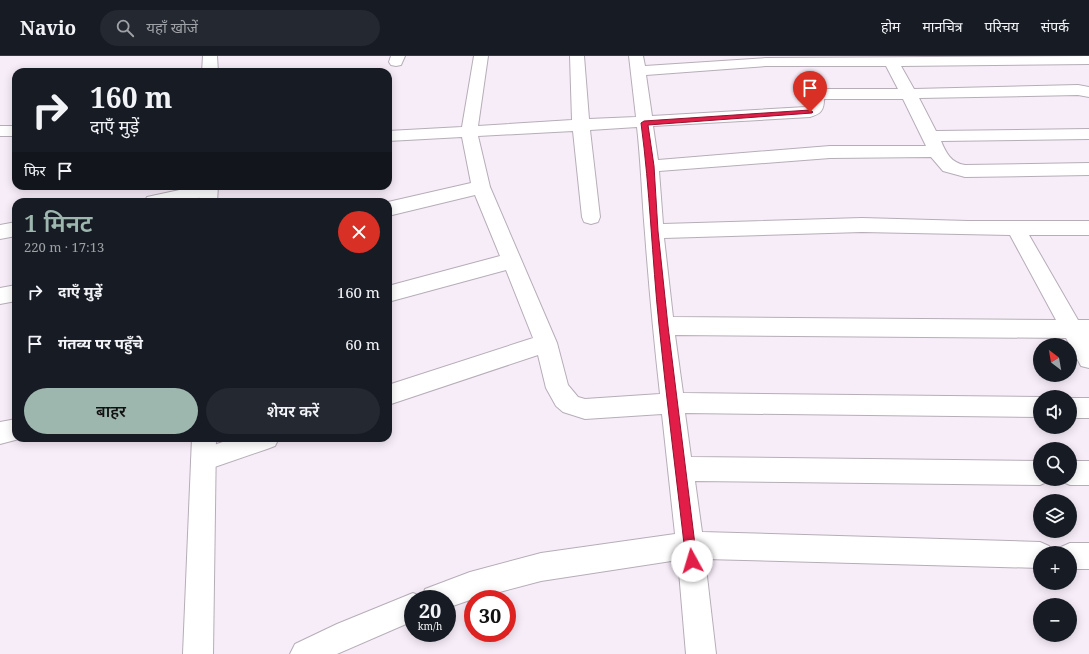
<!DOCTYPE html>
<html lang="hi">
<head>
<meta charset="utf-8">
<style>
  body { margin:0; font-family:"Noto Serif","Noto Sans Devanagari",serif; background:#242831; color:#f1f3f6; height:100vh; display:flex; flex-direction:column; font-size:15px; white-space:nowrap }
  * { box-sizing:border-box; margin:0 }
  p { font-size:13px; color:#9ea1a6 }
  .icon { flex:none; width:22px; height:22px; fill:none; stroke:currentColor; stroke-width:2; stroke-linecap:round; stroke-linejoin:round }
  .map { position:relative; flex:1; overflow:hidden }
  .sheet { position:absolute; left:12px; top:142px; width:380px; height:244px; display:flex; flex-direction:column; background:#171b24; border-radius:12px; box-shadow:0 2px 10px #0003 }
  .sheet>* { flex:none }
  .top-card { position:absolute; left:12px; top:12px; width:380px; height:122px; border-radius:12px; box-shadow:0 2px 10px #0003; background:#171b24; color:#f1f3f6; overflow:hidden }
  .needle { width:26px; rotate:329deg }
  .buttons { position:absolute; left:1033px; top:282px; display:grid; gap:8px }
  .buttons a { display:grid; place-items:center; width:44px; height:44px; border-radius:50%; background:#171b24; box-shadow:0 2px 10px #0003; font-size:20px }
  .speed { position:absolute; left:404px; top:534px; display:flex; gap:8px; font-size:20px; font-weight:700; text-align:center }
  .speed>* { display:grid; place-content:center; width:52px; height:52px; border-radius:50%; background:#171b24; box-shadow:0 2px 10px #0003; line-height:1 }
  .speed small { font-size:10px; font-weight:400 }
  .speed .limit { border:6px solid #d22; background:#fff; color:#111 }
  .pin { position:absolute; display:grid; place-items:center; width:34px; height:34px; color:#fff; margin:-41px -17px; border-radius:50% 50% 50% 0; rotate:-45deg; box-shadow:0 0 4px #0007 }
  .pin .icon { rotate:45deg }
  .me { position:absolute; width:44px; margin:-22px; rotate:354deg; stroke-linejoin:round; filter:drop-shadow(0 0 3px #0008) }
  .turn { display:flex; align-items:center; gap:14px; height:84px; padding:0 12px; font-size:18px }
  .turn .icon { width:52px; height:52px; stroke-width:2.5 }
  .turn b { display:block; font-size:28px; line-height:34px }
  .then { display:flex; align-items:center; height:38px; padding:0 12px; background:#0003; gap:8px; font-size:15px }
  .round { display:grid; place-items:center; flex:none; width:42px; height:42px; border-radius:21px; background:#242831 }
  .head { display:flex; align-items:center; justify-content:space-between; height:68px; padding:0 12px }
  h1 { font-size:24px; font-weight:600; line-height:30px; color:#9db7ae }
  .button { display:flex; gap:8px; margin-top:auto; padding:8px 12px }
  .button a { flex:1; height:46px; border-radius:24px; background:#9db7ae; color:#111; font-size:16px; font-weight:600; line-height:46px; text-align:center }
  .button a+a { background:#242831; color:#f1f3f6 }
  ul { padding:0; list-style:none }
  li { display:flex; align-items:center; gap:12px; height:52px; padding:0 12px }
  li div { flex:1 }
  li b { display:block; font-size:15px }
  li em { font-style:normal }
  header { display:flex; align-items:center; gap:24px; box-sizing:border-box; height:56px; padding:0 20px; background:#171b24; border-bottom:1px solid #363941 }
  header strong { font-size:19px }
  nav { display:flex; gap:22px; margin-inline-start:auto; font-size:14px }
  .search { width:280px; height:36px; background:#242831; display:flex; align-items:center; gap:10px; box-sizing:border-box; padding:0 14px; border-radius:22px; color:#9ea1a6; font-size:15px }
  .map>svg:first-child { display:block }
  .lines { fill:none; stroke-linecap:round; stroke-linejoin:round }
  .street-casing { stroke:#b6adb8; stroke-width:2 }
  .secondary-casing { stroke:#b6adb8; stroke-width:2 }
  .street { fill:#fff; fill-rule:evenodd }
  .secondary { fill:#fff; fill-rule:evenodd }
  .route { fill:#e11d48; stroke:#92132f }
</style>
</head>
<body>
<header>
<strong>Navio</strong>
<div class="search"><svg class="icon" aria-label="search" viewBox="0 0 24 24"><circle cx="10" cy="10" r="6"/><path d="M15 15l6 6"/></svg>यहाँ खोजें</div>
<nav><a>होम</a><a>मानचित्र</a><a>परिचय</a><a>संपर्क</a></nav>
</header>
<div class="map">
<svg width="1089" height="598" viewBox="0 0 1089 598">
  <rect width="100%" height="100%" fill="#f7edf9"/>
  <g class="lines">
    <defs>
      <g id="street">
        <polygon points="391,0 405,0 401,9 396,10 391,9 389,6"/>
        <path d="M474,0H488L478,70L572,64L570,0H584L589,63L636,61L629,0H643L645,10L766,2L1089,0V8L901,10L914,33L1078,29L1089,31V41L1078,39L919,42L936,75L1089,73V83L941,85C946,97 951,107 965,109L1089,107V119L965,121L943,115L931,101L830,102L659,115L663,168L862,162L968,165H1089V179H1029L1078,264H1089V312L1081,310L1066,282L675,279L683,337L1041,341L1040,361L685,357L691,401L1040,405V423H1050L1049,425L1040,429L695,425L702,476L1040,486L1049,490L1053,497H1040V512L705,503L716,598H686L678,504L541,525L470,544L447,552V543H413V565L337,598H290L295,588L337,568L413,537L422,541L425,533L470,516L541,497L675,478L662,358L585,363L563,356L556,350L546,332L538,299L388,349V329L533,282L506,214L388,246V230L500,200L475,139L388,160V146L471,127L462,81L388,85V75L462,71ZM766,10H886L898,33H819C809,36 808,41 808,50L806,51L652,60L646,19ZM824,43H903L926,90H830L658,104L653,70L810,61C821,58 824,54 824,43ZM637,71C641,106 642,142 645,177C649,231 654,284 660,338L585,343L578,341L568,329L557,287L490,131L478,80L573,75L582,161L584,166L591,168L598,166L600,161L590,74ZM862,176L1010,179L1056,264L673,261L664,182Z"/>
        <rect x="0" y="70" width="16" height="10"/>
        <polygon points="198,130 215,130 217,134 214,138 182,146 144,146 147,141"/>
        <polygon points="16,166 16,180 0,183 0,169"/>
        <polygon points="16,229 16,245 0,248 0,232"/>
        <rect x="1070" y="342" width="19" height="20"/>
        <polygon points="16,363 16,382 23,382 0,388 0,366"/>
        <polygon points="234,382 279,382 275,390 267,393 203,415 194,412 191,404 194,396"/>
        <polygon points="1070,405 1089,405 1089,429 1070,429 1061,425 1060,423 1070,423"/>
        <polygon points="1070,487 1089,487 1089,513 1070,513 1070,497 1058,497 1061,491"/>
      </g>
      <g id="secondary">
        <polygon points="203,0 217,0 218,16 202,16"/>
        <polygon points="200,130 218,130 217,146 199,146"/>
        <polygon points="192,382 216,382 213,598 183,598"/>
      </g>
    </defs>
    <!-- street casing -->
    <use href="#street" class="street-casing"/>
    <!-- secondary casing -->
    <use href="#secondary" class="secondary-casing"/>
    <!-- street -->
    <use href="#street" class="street"/>
    <!-- secondary -->
    <use href="#secondary" class="secondary"/>
  </g>
  <!-- route -->
  <path class="route" d="M810,54L813,56L812,57L648,69L654,110L658,175L668,270L697,505L695,509L692,510L688,509L686,505C677,426 667,348 659,269C652,202 650,134 641,67L644,65Z"/>
</svg>
<div class="buttons">
<a><svg class="needle" viewBox="-14 -14 28 28"><path d="M0-13l5 13h-10z" fill="#e53935"/><path d="M0 13l5-13h-10z" fill="#9ea1a6"/></svg></a>
<a><svg class="icon" aria-label="sound" viewBox="0 0 24 24"><path d="M4 9h4l5-4v14l-5-4H4zM17 9q2 3 0 6"/></svg></a>
<a><svg class="icon" aria-label="search" viewBox="0 0 24 24"><circle cx="10" cy="10" r="6"/><path d="M15 15l6 6"/></svg></a>
<a><svg class="icon" aria-label="layers" viewBox="0 0 24 24"><path d="M12 4l9 5-9 5-9-5zM3 14l9 5 9-5"/></svg></a>
<a>+</a>
<a>−</a>
</div>
<div class="speed"><div>20<small>km/h</small></div><div class="limit">30</div></div>
<div class="pin" style="left:810px;top:56px;background:#d93025"><svg class="icon" aria-label="arrive" viewBox="0 0 24 24"><path d="M6 21V4h12l-3 4 3 4H6"/></svg></div>
<svg class="me" style="left:692px;top:505px" viewBox="-20 -20 40 40"><circle r="19" fill="#fff"/><path d="M0-13L10 11 0 6-10 11z" fill="#e11d48"/></svg>
<div class="top-card">
<div class="turn"><svg class="icon" aria-label="right" viewBox="0 0 24 24"><path d="M7 20v-9h11M14 6l5 5-5 5"/></svg><div><b>160 m</b>दाएँ मुड़ें</div></div>
<div class="then">फिर<svg class="icon" aria-label="arrive" viewBox="0 0 24 24"><path d="M6 21V4h12l-3 4 3 4H6"/></svg></div>
</div>
<section class="sheet">
<div class="head"><div><h1>1 मिनट</h1><p>220 m · 17:13</p></div><a class="round" style="background:#d93025;color:#fff"><svg class="icon" aria-label="close" viewBox="0 0 24 24"><path d="M6 6l12 12M18 6L6 18"/></svg></a></div>
<ul>
<li><svg class="icon" aria-label="right" viewBox="0 0 24 24"><path d="M7 20v-9h11M14 6l5 5-5 5"/></svg><div><b>दाएँ मुड़ें</b></div><em>160 m</em></li>
<li><svg class="icon" aria-label="arrive" viewBox="0 0 24 24"><path d="M6 21V4h12l-3 4 3 4H6"/></svg><div><b>गंतव्य पर पहुँचे</b></div><em>60 m</em></li>
</ul>
<div class="button"><a>बाहर</a><a>शेयर करें</a></div>
</section>
</div>
</body>
</html>
